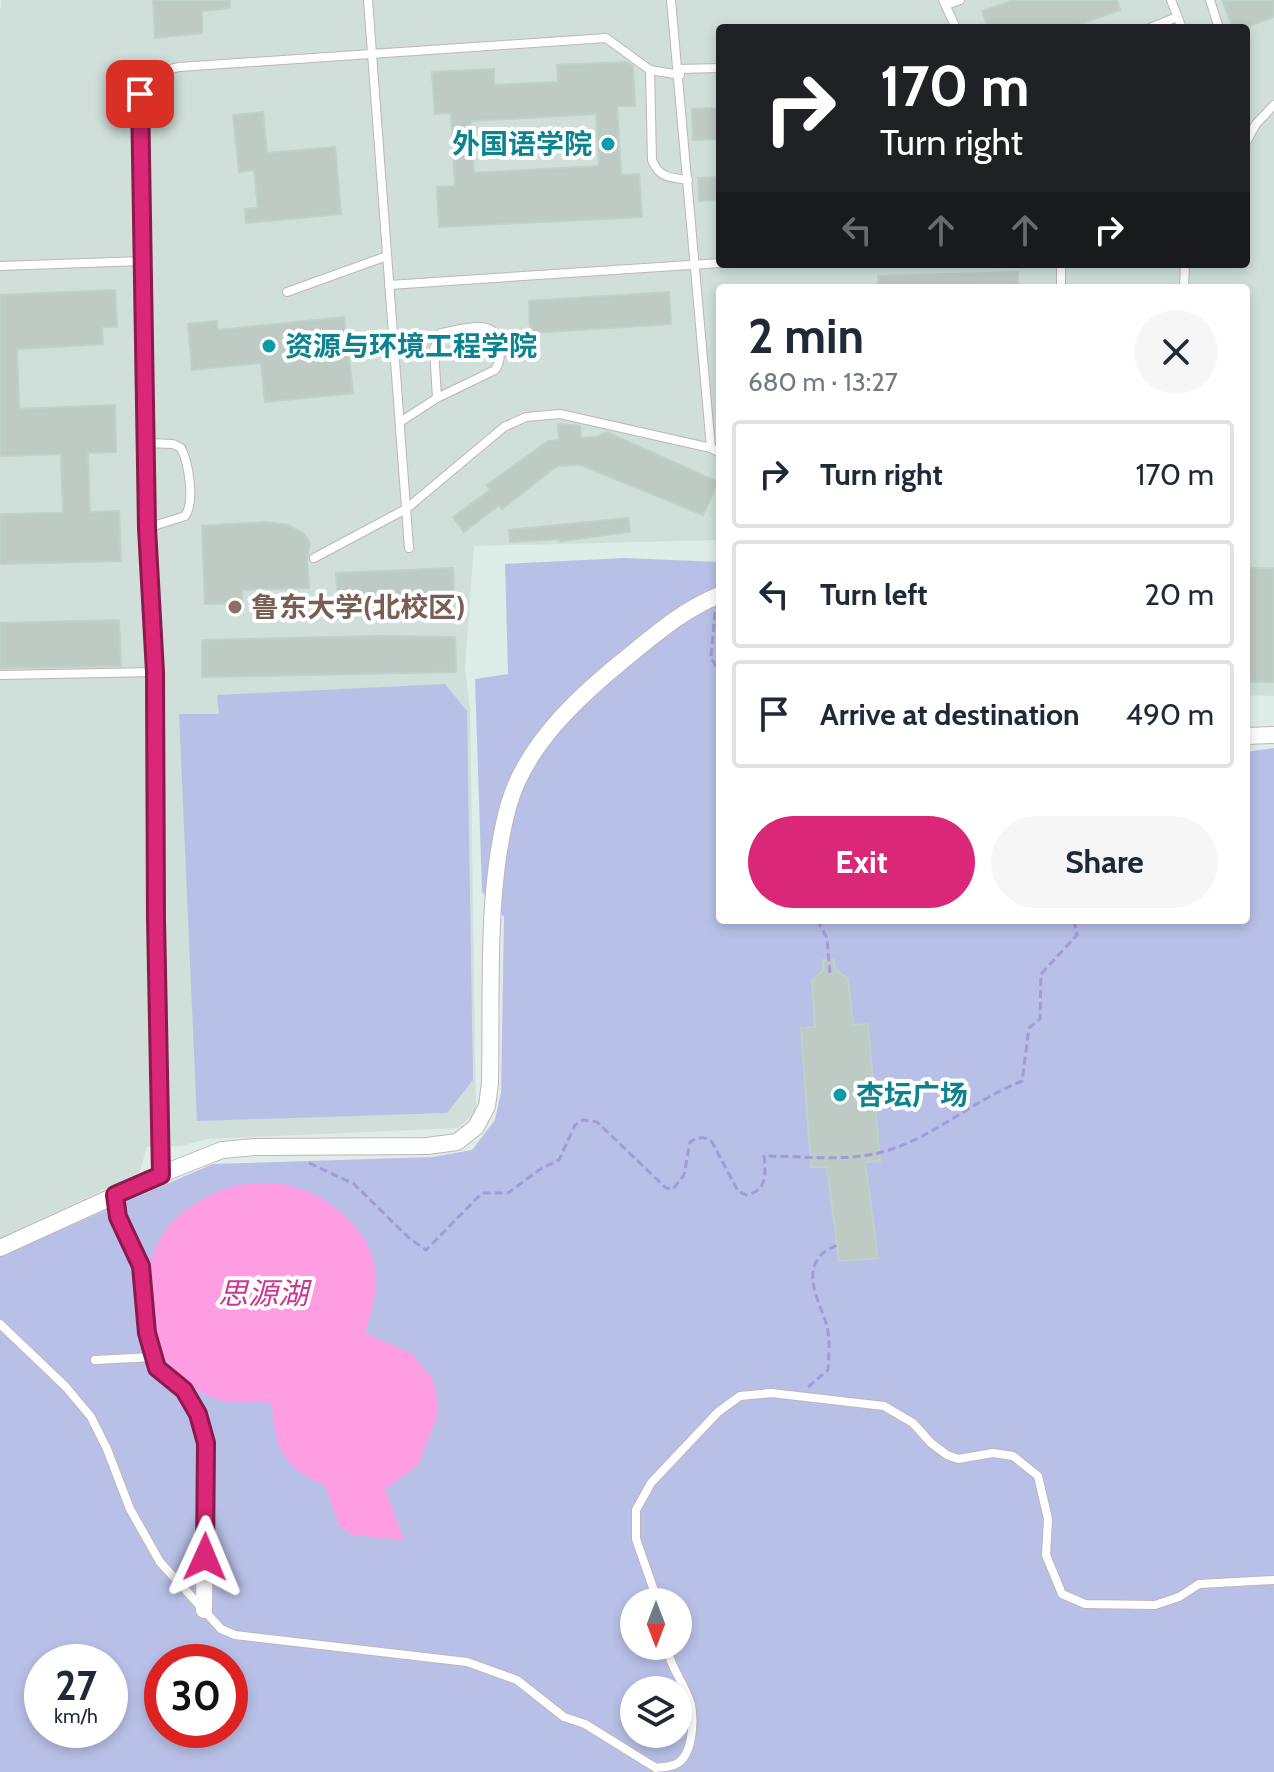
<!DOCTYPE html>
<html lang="en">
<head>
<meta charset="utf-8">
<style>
  body { margin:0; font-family:Cabin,"Noto Sans SC",sans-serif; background:#f6f6f7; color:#1f2937; height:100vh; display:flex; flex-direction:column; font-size:30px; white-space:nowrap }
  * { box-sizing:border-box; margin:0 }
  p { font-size:26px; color:#747a83 }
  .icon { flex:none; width:44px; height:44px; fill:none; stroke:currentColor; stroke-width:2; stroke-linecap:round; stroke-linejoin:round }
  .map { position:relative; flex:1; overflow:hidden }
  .side { position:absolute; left:716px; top:284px; width:534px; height:640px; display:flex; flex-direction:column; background:#fff; border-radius:8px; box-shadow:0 4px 12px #0003 }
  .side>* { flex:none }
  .hud { position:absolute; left:716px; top:24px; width:534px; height:244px; border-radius:8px; box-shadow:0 4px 12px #0003; background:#202124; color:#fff; overflow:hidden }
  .needle { width:52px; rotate:180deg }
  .fabs { position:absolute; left:620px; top:1588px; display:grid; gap:16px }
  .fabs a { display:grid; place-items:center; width:72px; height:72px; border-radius:50%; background:#fff; box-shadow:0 4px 12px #0003; font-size:40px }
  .speed { position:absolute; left:24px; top:1644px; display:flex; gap:16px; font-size:40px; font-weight:700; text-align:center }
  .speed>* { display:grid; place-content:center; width:104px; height:104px; border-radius:50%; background:#fff; box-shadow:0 4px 12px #0003; line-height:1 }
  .speed small { font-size:20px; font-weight:400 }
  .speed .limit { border:12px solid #d22; background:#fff; color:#111 }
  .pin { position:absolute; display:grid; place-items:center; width:68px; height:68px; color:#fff; margin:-34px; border-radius:16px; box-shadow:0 4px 12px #0006 }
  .me { position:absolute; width:88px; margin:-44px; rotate:1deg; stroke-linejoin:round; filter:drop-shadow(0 0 6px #0008) }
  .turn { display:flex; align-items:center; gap:28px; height:168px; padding:0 32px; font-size:36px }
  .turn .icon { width:104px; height:104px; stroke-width:2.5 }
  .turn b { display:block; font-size:56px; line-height:68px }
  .lanes { display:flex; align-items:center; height:76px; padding:0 32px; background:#0003; justify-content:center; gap:40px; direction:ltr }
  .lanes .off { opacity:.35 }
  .round { display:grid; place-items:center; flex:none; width:84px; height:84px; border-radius:42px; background:#f6f6f7 }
  .summary { display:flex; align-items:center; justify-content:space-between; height:136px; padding:0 32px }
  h1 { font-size:48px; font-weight:700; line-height:60px }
  .primary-button { display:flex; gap:16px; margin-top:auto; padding:16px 32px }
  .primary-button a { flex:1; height:92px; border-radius:48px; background:#db2777; color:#fff; font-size:32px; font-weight:700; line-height:92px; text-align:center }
  .primary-button a+a { background:#f6f6f7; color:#1f2937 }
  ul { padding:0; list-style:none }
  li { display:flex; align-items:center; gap:24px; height:108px; margin:0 16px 12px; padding:0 16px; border:4px solid #e0e1e3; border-radius:8px }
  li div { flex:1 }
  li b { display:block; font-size:30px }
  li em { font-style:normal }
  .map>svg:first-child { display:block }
  .education { fill:#d0dfd9; fill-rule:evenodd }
  .green { fill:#b9c0e7; fill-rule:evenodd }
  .water { fill:#ff9de3 }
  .building { fill:#becac4; stroke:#bdd2c8; stroke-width:2; fill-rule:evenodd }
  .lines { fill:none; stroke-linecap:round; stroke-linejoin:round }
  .service-casing { stroke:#beb5ba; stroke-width:10 }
  .minor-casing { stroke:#beb5ba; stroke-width:18 }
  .path { stroke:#a29bda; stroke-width:3; stroke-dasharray:8 4; stroke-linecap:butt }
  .service { stroke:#fff; stroke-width:8 }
  .minor { stroke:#fff; stroke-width:16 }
  .route-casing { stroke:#8e194d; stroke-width:20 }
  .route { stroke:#db2777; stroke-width:14 }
  .culture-dot { fill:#0f9aa8; stroke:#fff; stroke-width:3 }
  .education-dot { fill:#8d6e63; stroke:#fff; stroke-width:3 }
  .labels { text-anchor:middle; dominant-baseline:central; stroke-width:8; stroke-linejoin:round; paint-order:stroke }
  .culture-label { font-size:28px; font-weight:bold; fill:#0d838f; stroke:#fff; text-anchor:start }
  .education-label { font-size:28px; font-weight:bold; fill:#785e54; stroke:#fff; text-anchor:start }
  .water-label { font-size:30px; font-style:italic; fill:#cb3795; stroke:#fff }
</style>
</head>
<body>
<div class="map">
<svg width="1274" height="1772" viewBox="0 0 1274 1772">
  <rect width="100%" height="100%" fill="#dfede8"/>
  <!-- education -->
  <path class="education" d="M2,0H1274V696L1246,695V288H720V540L474,546L465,668L470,708L476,1111L459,1128L207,1139L180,1146L147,1147L139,1173L0,1238V11ZM720,28H1246V264H720Z"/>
  <!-- green -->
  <g class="green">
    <path d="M624,558L720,562V920H1246V752L1274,748V1772H0V1256L213,1164L433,1157L472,1150L495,1120L501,1092L504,917L482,892L475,679L508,674L505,564ZM634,1602H678V1646H634ZM42,1662H110V1730H42ZM162,1662H230V1730H162ZM634,1690H678V1734H634Z"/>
    <polygon points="445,684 467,711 473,1080 447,1113 197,1121 179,714 219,714 217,695"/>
  </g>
  <!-- water -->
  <path class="water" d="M259,1183C267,1183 275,1183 283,1184C326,1192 376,1231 376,1278C376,1297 370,1315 365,1333L412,1354L432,1378L437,1398V1417L418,1465L385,1489L404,1540L353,1535L340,1527L325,1485C283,1468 274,1447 272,1403C252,1401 229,1405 211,1397C189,1388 165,1364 156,1341C152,1332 153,1320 153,1311C152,1299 149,1286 150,1274C152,1221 211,1184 259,1183Z"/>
  <!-- building -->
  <g class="building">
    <polygon points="153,0 230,0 230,8 202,11 202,33 155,38"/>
    <polygon points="1014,0 1117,0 1120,10 1068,28 988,28 982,11"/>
    <polygon points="1222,0 1274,0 1274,17 1244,28 1233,28"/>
    <path d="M627,62L633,66L635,106H617L621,175L639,174L642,217L439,227L437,187L455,186L451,113L435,114L432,72L494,69V85L558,82L557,65ZM596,114L599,166L474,173L471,121Z"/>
    <polygon points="720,108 720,139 693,140 692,109"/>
    <polygon points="263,112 267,153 335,147 341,214 246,223 245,209 258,208 254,170 239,172 233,115"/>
    <polygon points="720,177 720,200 699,201 698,178"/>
    <polygon points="1018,272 1018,288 878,288 878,276"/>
    <polygon points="115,290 117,327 102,327 103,344 17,349 19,409 115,405 116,452 88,453 90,512 119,511 121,561 0,564 0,514 63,513 61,454 0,456 0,295"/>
    <polygon points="669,292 671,324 530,333 529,301"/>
    <polygon points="344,317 353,393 265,402 261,363 192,370 188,324 217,321 218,330"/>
    <polygon points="558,424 580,426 581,438 596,437 607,432 718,482 703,515 581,465 557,466 502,509 499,505 464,532 453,517 490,490 487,485 548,441 559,440"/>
    <polygon points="628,518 630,532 560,541 560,539 510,542 509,530"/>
    <polygon points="265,522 288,525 303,533 310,543 307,559 309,588 242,590 242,603 205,604 202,526"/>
    <polygon points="453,568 454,597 338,602 336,573"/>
    <rect x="1246" y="568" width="28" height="114"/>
    <polygon points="119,620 121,666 0,668 0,623"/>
    <polygon points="380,636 455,637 456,672 202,677 202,640"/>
    <polygon points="823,960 834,960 835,969 848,979 853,1025 868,1024 880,1161 865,1162 878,1258 839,1261 827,1167 811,1167 801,1028 815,1027 812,981 823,970"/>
  </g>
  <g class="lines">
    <defs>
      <g id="service">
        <polyline points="368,0 409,548"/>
        <polyline points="671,0 711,448"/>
        <polyline points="943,0 956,28"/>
        <polyline points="1171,0 1182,28"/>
        <polyline points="1210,0 1219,28"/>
        <polyline points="946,5 960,0"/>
        <polyline points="1150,28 1177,17"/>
        <polyline points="679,69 720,68"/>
        <path d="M650,70L652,160C660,179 670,177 688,180"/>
        <polyline points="1246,142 1256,124 1274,105"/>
        <polyline points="1061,264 1061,288"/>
        <polyline points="0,266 143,261"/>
        <polyline points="389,285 720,263"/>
        <polyline points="1184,288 1185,264"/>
        <polyline points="287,292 387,256"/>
        <path d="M400,422L437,398L495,370C501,361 500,355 499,345C496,316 461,330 441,333L434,349L437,398"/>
        <path d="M146,443L173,444L181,448C189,464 195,502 185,516L147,528"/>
        <polyline points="314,558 406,509 504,427 526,417 560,414 711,448 720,453"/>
        <polyline points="0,675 155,672"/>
        <path d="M161,1174L155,672L147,528L140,94C151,77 159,71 179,67L606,38L650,70L680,75"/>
        <path d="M0,1324L66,1387L91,1417L107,1449L130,1509L160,1562L221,1629L235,1635L467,1662L517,1680L564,1717L585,1724L656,1768C662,1767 671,1767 676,1764C693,1756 694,1721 691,1705C686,1686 671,1669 666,1646"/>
        <polyline points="95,1360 153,1357"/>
        <polyline points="658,1602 636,1539 636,1510 651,1483 718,1412 740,1396 771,1393 884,1406 913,1423 931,1443 947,1455 958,1459 993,1453 1013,1456 1038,1476 1048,1519 1046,1555 1062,1594 1085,1604 1155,1605 1179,1597 1199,1584 1274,1580"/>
      </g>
      <g id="minor">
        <polyline points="1246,736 1274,735"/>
        <polyline points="115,1195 118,1217 141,1266 147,1333 157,1368 184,1390 198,1414 206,1443 204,1610"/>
        <path d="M0,1248L169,1171L222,1150L255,1147L427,1146L457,1142L476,1127L487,1106L490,1083C492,996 485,888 509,804C526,746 575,700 620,663C651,638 683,609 720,595"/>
      </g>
    </defs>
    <!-- service casing -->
    <use href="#service" class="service-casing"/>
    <!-- minor casing -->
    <use href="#minor" class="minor-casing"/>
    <!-- path -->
    <g class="path">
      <polyline points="715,612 711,657 720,675"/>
      <polyline points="817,920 827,938 830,973"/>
      <path d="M309,1163L354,1184L408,1237L426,1250L482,1193H508L539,1170L559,1160L575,1125L583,1120L597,1122L666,1188L673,1189L684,1175L690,1142C698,1137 704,1136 712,1142L738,1191L746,1195C767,1191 766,1174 764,1156C805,1156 853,1163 892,1149C939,1133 976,1099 1022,1081L1029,1028L1040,1019L1041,974L1077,935L1074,920"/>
      <path d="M808,1387L828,1370C829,1356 830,1340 827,1326C821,1305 802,1275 821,1255C824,1251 832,1248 837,1245"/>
    </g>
    <!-- service -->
    <use href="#service" class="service"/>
    <!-- minor -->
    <use href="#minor" class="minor"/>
  </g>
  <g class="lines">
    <defs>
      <polyline id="route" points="140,94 147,528 155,672 156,919 161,1175 115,1195 118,1217 141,1266 147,1333 157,1368 184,1390 198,1414 206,1443 205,1557"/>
    </defs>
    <!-- route casing -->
    <use href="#route" class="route-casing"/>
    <!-- route -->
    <use href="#route" class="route"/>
  </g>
  <!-- markers -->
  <g class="culture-dot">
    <circle cx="608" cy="144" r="8"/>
    <circle cx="269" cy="346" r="8"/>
    <circle cx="840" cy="1095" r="8"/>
  </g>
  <circle class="education-dot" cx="235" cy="607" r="8"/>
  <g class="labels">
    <!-- culture labels -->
    <g class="culture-label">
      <text x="592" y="144" text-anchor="end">外国语学院</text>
      <text x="285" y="346">资源与环境工程学院</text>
      <text x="856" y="1095">杏坛广场</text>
    </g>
    <!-- education labels -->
    <g class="education-label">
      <text x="251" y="607">鲁东大学(北校区)</text>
    </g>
    <!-- water labels -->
    <g class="water-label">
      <text x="263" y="1293">思源湖</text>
    </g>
  </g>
</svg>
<div class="fabs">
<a><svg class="needle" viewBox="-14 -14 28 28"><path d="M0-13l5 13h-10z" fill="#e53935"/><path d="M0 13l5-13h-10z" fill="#747a83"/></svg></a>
<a><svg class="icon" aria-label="layers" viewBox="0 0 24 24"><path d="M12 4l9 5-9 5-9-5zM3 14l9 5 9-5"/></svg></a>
</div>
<div class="speed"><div>27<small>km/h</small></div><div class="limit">30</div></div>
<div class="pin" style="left:140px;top:94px;background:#d93025"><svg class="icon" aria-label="arrive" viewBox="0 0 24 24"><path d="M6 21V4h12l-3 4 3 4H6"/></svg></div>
<svg class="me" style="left:205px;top:1557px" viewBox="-20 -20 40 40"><path d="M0-17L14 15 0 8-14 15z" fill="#db2777" stroke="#fff" stroke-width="4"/></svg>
<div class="hud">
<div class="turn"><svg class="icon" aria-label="right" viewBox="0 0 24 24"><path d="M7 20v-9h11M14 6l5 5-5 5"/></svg><div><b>170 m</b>Turn right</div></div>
<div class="lanes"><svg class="icon off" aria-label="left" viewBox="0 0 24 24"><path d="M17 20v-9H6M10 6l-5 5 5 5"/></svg><svg class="icon off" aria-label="ahead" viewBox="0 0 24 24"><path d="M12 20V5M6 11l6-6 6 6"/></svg><svg class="icon off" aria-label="ahead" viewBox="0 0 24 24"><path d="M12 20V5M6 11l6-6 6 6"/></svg><svg class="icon" aria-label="right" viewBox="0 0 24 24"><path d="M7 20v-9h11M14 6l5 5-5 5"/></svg></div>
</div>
<section class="side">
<div class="summary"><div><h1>2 min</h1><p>680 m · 13:27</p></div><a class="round"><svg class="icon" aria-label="close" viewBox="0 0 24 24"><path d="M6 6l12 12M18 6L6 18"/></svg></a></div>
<ul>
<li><svg class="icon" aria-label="right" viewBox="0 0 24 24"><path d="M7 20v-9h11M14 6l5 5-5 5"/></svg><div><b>Turn right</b></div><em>170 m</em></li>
<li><svg class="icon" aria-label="left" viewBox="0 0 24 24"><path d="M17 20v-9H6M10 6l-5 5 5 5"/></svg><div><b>Turn left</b></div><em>20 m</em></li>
<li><svg class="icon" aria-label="arrive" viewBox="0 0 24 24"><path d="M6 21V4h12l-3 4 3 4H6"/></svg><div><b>Arrive at destination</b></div><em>490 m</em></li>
</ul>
<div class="primary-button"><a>Exit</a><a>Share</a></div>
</section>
</div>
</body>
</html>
